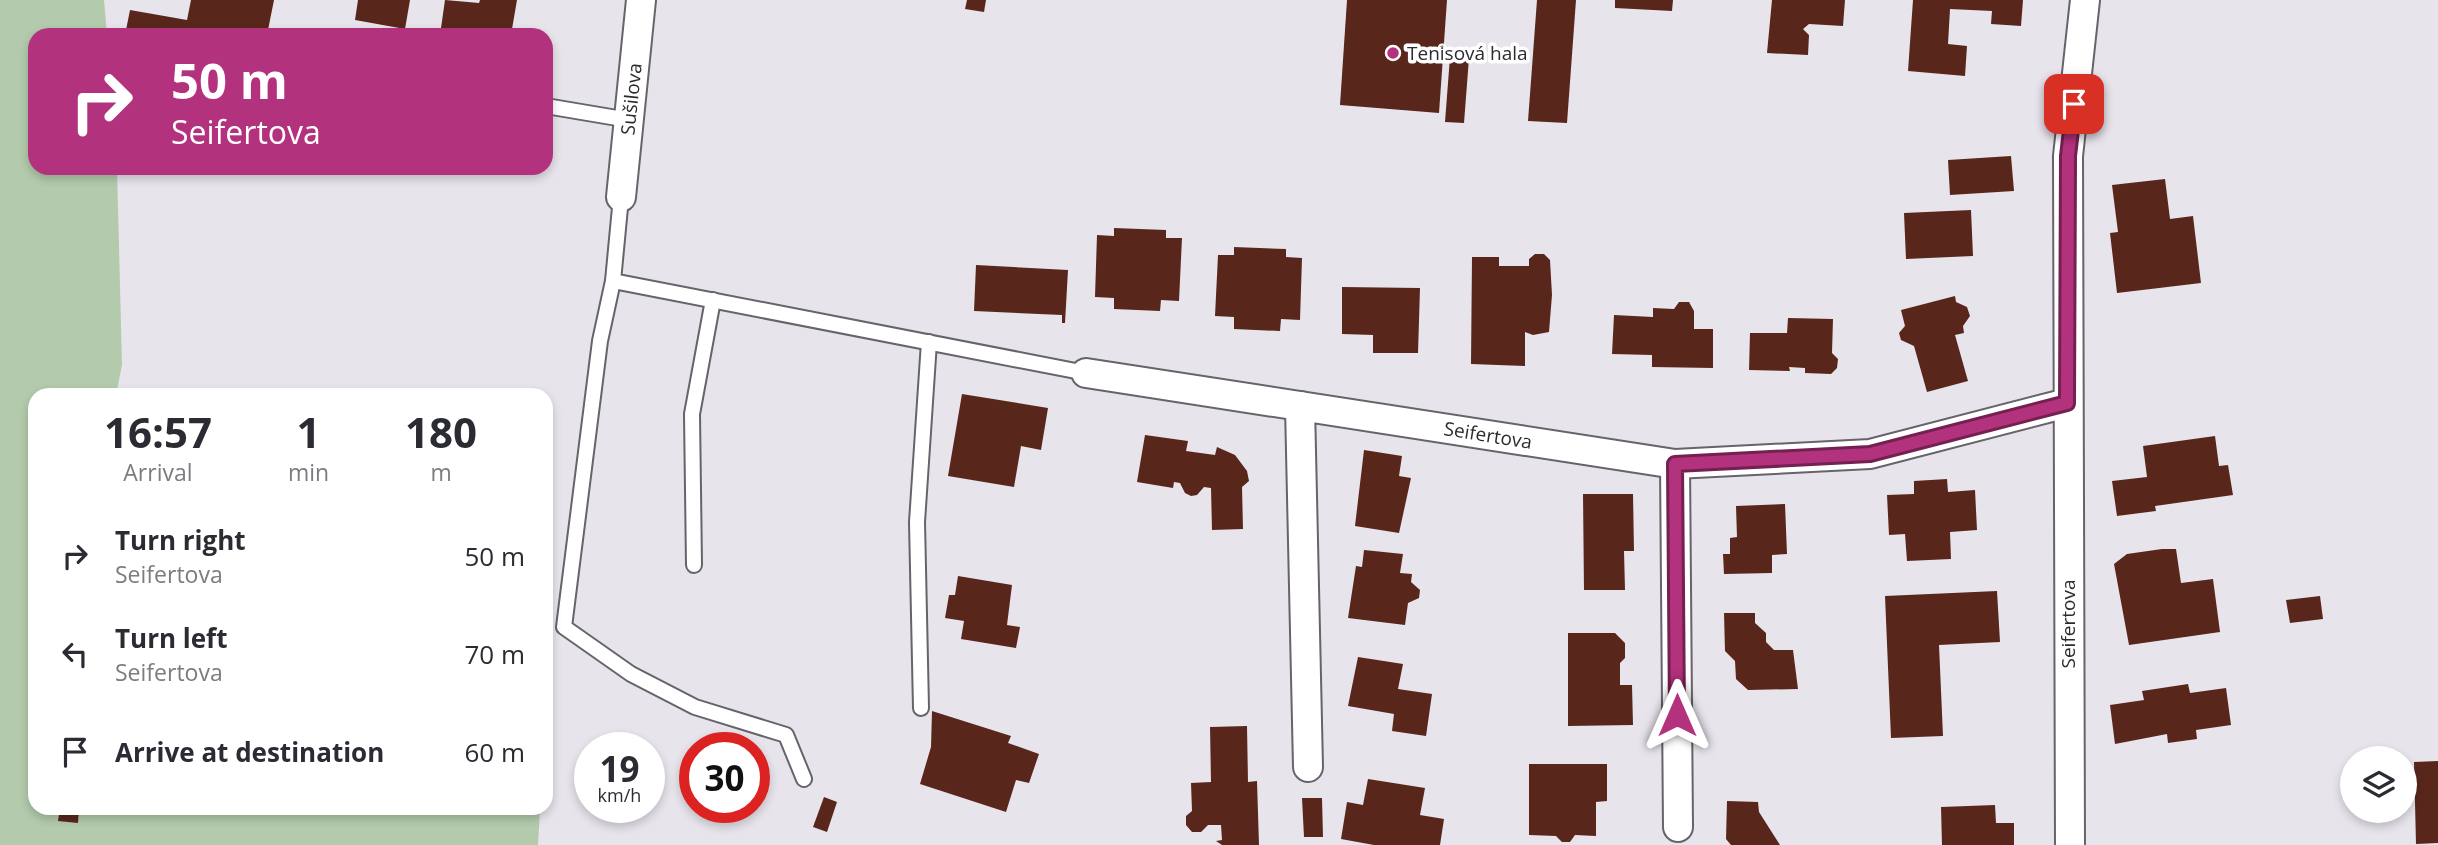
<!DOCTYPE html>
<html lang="en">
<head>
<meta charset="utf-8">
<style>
  body { margin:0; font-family:"Open Sans",sans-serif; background:#f2f2f3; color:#2b2b33; height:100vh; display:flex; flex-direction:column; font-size:26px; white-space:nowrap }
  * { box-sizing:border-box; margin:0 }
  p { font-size:23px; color:#7c7c81 }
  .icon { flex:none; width:38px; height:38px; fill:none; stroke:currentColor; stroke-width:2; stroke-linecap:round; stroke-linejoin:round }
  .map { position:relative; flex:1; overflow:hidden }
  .drawer { position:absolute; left:28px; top:388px; width:525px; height:427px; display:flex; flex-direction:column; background:#fff; border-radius:21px; box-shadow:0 4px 10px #0003 }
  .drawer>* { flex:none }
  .top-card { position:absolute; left:28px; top:28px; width:525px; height:147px; border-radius:21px; box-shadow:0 4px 10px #0003; background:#b3327d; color:#fff; overflow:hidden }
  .controls { position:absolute; left:2340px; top:746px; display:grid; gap:14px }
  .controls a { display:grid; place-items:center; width:77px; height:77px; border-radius:50%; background:#fff; box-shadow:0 4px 10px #0003; font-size:35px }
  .speed { position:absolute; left:574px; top:732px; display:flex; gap:14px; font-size:35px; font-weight:700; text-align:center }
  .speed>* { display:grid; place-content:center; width:91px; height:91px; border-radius:50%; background:#fff; box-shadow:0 4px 10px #0003; line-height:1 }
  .speed small { font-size:18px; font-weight:400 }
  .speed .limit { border:10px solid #d22; background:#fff; color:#111 }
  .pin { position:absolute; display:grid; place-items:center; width:60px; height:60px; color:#fff; margin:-30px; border-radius:14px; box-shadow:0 4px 10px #0006 }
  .me { position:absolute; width:77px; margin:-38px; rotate:0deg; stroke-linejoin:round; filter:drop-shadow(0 0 5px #0008) }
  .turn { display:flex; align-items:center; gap:24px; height:147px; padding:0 28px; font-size:32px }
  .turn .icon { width:91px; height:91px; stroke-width:2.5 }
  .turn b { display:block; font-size:49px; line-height:60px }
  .eta { display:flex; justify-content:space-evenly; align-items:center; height:119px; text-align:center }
  .eta b { font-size:42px; font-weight:700; line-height:49px }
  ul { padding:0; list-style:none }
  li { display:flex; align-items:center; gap:21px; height:98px; padding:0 28px }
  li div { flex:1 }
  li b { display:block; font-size:26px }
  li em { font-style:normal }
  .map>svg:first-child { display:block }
  .green { fill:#b3cbac }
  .building { fill:#59261c }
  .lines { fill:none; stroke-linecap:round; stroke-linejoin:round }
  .service-casing { stroke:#66636a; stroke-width:18 }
  .minor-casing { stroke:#66636a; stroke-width:32 }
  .service { stroke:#fff; stroke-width:14 }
  .minor { stroke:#fff; stroke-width:28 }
  .route-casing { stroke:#742051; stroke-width:18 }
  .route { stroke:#b3327d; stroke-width:12 }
  .poi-dot { fill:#b3327d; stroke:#fff; stroke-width:2.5 }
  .labels { text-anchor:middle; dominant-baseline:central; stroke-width:7; stroke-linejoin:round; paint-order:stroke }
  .poi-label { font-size:19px; fill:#2d2b2e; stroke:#fff; text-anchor:start }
  .street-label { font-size:19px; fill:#2d2b2e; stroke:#fff }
</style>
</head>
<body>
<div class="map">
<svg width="2438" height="845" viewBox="0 0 2438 845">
  <rect width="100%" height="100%" fill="#e8e4ec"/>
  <!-- green -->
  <polygon class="green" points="0,0 104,0 107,35 35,35 35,168 117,168 122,365 116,395 35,396 35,808 540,809 538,845 0,845"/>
  <!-- building -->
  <g class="building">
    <polygon points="191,0 274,0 267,35 125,35 130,10 187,20"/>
    <polygon points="358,0 410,0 405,29 355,20"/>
    <polygon points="445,0 479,3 480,0 517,0 511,35 440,35"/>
    <polygon points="967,0 986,0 984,12 965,9"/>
    <polygon points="1347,0 1447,0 1439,113 1340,105"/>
    <polygon points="1537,0 1576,0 1567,123 1528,121"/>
    <polygon points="1615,0 1673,0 1672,11 1615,8"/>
    <polygon points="1772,0 1845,0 1843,26 1809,24 1803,29 1809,35 1808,55 1767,53"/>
    <polygon points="1913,0 2023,0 2021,26 1991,24 1992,11 1950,9 1948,44 1967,46 1965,76 1908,71"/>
    <polygon points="1450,57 1469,58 1464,123 1445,122"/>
    <polygon points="2011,156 2014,191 1950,195 1948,160"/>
    <polygon points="2165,179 2170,219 2193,216 2201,283 2117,293 2110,233 2118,232 2112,185"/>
    <polygon points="1971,210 1973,256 1906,259 1904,213"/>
    <polygon points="1114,228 1166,230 1166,238 1182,238 1179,301 1161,300 1160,311 1114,309 1114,298 1095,297 1097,235 1114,236"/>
    <polygon points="1234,247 1286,249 1286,257 1302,258 1300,320 1281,319 1280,331 1234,329 1234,317 1215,316 1218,255 1234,255"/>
    <polygon points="1535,254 1544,254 1550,260 1552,295 1549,332 1533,335 1525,332 1525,366 1471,364 1472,257 1499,257 1499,266 1529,266 1529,259"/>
    <polygon points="976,265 1068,270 1065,323 1062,323 1062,315 974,311"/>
    <polygon points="1342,287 1420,288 1418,353 1373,353 1373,335 1342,334"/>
    <polygon points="1955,296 1956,302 1967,307 1970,316 1963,326 1964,333 1955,335 1968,381 1927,392 1914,346 1901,340 1899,333 1905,326 1901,310"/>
    <polygon points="1679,302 1689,302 1694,311 1694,329 1713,329 1713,368 1652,367 1652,355 1612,354 1614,315 1653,317 1653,308 1674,309"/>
    <polygon points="1788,318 1833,319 1832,353 1838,359 1837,368 1831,374 1805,373 1805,368 1789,367 1790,371 1749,370 1750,333 1787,333"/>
    <polygon points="962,394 1048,408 1041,450 1021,446 1014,487 948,476"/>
    <polygon points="1145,435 1188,441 1186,451 1215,455 1217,447 1235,455 1247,471 1249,481 1242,487 1243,529 1212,530 1211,488 1204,487 1197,495 1191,496 1185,493 1180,483 1174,482 1173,488 1137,482"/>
    <polygon points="2215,436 2219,466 2228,465 2233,495 2155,506 2156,511 2117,516 2112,481 2147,477 2143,446"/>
    <polygon points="1364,450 1402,456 1399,476 1411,478 1399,533 1355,526"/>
    <polygon points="1947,479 1948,492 1975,490 1977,530 1950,532 1951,559 1907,561 1905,534 1889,535 1887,495 1914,494 1914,481"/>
    <polygon points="1583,494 1633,494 1634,551 1624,551 1625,590 1584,590"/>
    <polygon points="1785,504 1787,554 1772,555 1772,573 1724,574 1723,554 1730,554 1730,538 1737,537 1736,506"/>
    <polygon points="2162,549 2176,549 2181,583 2213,579 2220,632 2129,645 2114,564 2127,554"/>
    <polygon points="1364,550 1403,554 1400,573 1412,574 1411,582 1420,590 1419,598 1408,603 1405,625 1348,618 1356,566 1362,567"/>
    <polygon points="958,576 1012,585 1007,625 1020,627 1016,648 961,639 964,621 945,618 949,595 955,595"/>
    <polygon points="1997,591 2000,642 1939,645 1943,736 1891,738 1885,596"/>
    <polygon points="2320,596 2323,619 2290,623 2286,600"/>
    <polygon points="1724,613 1755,613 1755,623 1766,633 1766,642 1774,650 1793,650 1798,689 1748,690 1736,679 1735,661 1725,651"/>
    <polygon points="1568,633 1615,633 1625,643 1625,658 1620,663 1620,685 1632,685 1633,725 1568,726"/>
    <polygon points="1358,657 1403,664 1398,689 1432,694 1426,736 1392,731 1394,714 1348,706"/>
    <polygon points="2188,684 2190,693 2226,688 2231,725 2196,730 2197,739 2168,743 2167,734 2115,744 2110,705 2144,700 2142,691"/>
    <polygon points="932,711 1011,736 1008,743 1039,754 1029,783 1016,780 1006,812 920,784 931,747"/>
    <polygon points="1247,726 1248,782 1257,781 1259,845 1222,845 1216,841 1222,840 1221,825 1208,825 1201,832 1192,832 1186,825 1186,816 1192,811 1191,783 1211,782 1210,727"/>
    <polygon points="2438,761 2438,843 2416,844 2414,762"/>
    <polygon points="1529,764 1607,764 1607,801 1596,802 1596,836 1575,835 1570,842 1562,842 1556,836 1529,835"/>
    <polygon points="1368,779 1425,788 1420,815 1444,819 1440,845 1374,845 1341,839 1347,802 1363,805"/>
    <polygon points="824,797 837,802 827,832 813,827"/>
    <polygon points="1302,798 1322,798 1323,837 1304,837"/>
    <polygon points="1727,801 1758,802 1759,812 1780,845 1731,845 1726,839"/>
    <polygon points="1995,805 1996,823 2014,823 2014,845 1942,845 1941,807"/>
    <polygon points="60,808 79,808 78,823 58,821"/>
  </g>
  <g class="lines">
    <defs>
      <g id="service">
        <polyline points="546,106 629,120"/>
        <polyline points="621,197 613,281 1086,373"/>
        <polyline points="613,281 600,341 564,627 631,674 695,707 786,735 804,779"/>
        <polyline points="694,565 692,414 713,300"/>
        <polyline points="921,708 917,522 929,342"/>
      </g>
      <g id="minor">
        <polyline points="621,197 641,0"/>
        <polyline points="1086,373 1675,464 1870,454 2067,403"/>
        <polyline points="1300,406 1308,767"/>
        <polyline points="1675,464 1678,827"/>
        <polyline points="2070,845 2068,156 2085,0"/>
      </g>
    </defs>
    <!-- service casing -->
    <use href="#service" class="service-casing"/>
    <!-- minor casing -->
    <use href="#minor" class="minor-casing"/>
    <!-- service -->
    <use href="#service" class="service"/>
    <!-- minor -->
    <use href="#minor" class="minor"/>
  </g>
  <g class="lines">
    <defs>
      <polyline id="route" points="1677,715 1675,464 1870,454 2067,403 2068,156 2074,104"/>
    </defs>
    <!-- route casing -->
    <use href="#route" class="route-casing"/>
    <!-- route -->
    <use href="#route" class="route"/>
  </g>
  <!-- markers -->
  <circle class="poi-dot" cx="1393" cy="53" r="7"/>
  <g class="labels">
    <!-- poi labels -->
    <g class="poi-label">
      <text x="1407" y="53">Tenisová hala</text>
    </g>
    <!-- street labels -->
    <g class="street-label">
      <text transform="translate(631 99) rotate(-84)">Sušilova</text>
      <text transform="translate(1488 435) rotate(9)">Seifertova</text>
      <text transform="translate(2068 624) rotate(-90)">Seifertova</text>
    </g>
  </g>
</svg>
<div class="controls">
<a><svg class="icon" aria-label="layers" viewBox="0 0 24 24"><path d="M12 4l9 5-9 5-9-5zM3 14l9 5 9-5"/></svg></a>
</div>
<div class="speed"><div>19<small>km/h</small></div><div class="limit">30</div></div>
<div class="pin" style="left:2074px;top:104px;background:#d93025"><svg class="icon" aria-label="arrive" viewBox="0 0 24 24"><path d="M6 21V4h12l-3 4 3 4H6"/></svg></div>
<svg class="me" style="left:1677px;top:715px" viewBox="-20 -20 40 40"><path d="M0-17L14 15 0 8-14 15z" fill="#b3327d" stroke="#fff" stroke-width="4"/></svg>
<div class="top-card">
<div class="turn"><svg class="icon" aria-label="right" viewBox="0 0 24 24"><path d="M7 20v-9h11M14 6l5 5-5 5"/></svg><div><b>50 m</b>Seifertova</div></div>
</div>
<section class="drawer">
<div class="eta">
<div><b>16:57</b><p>Arrival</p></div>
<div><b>1</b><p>min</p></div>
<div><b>180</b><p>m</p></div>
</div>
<ul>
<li><svg class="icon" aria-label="right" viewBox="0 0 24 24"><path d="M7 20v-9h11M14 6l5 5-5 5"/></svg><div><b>Turn right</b><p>Seifertova</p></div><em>50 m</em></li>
<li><svg class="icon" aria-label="left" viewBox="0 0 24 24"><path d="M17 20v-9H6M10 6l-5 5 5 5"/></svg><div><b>Turn left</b><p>Seifertova</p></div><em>70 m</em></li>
<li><svg class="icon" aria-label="arrive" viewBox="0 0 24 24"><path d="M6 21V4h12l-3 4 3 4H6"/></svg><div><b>Arrive at destination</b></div><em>60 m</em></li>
</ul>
</section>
</div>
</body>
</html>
